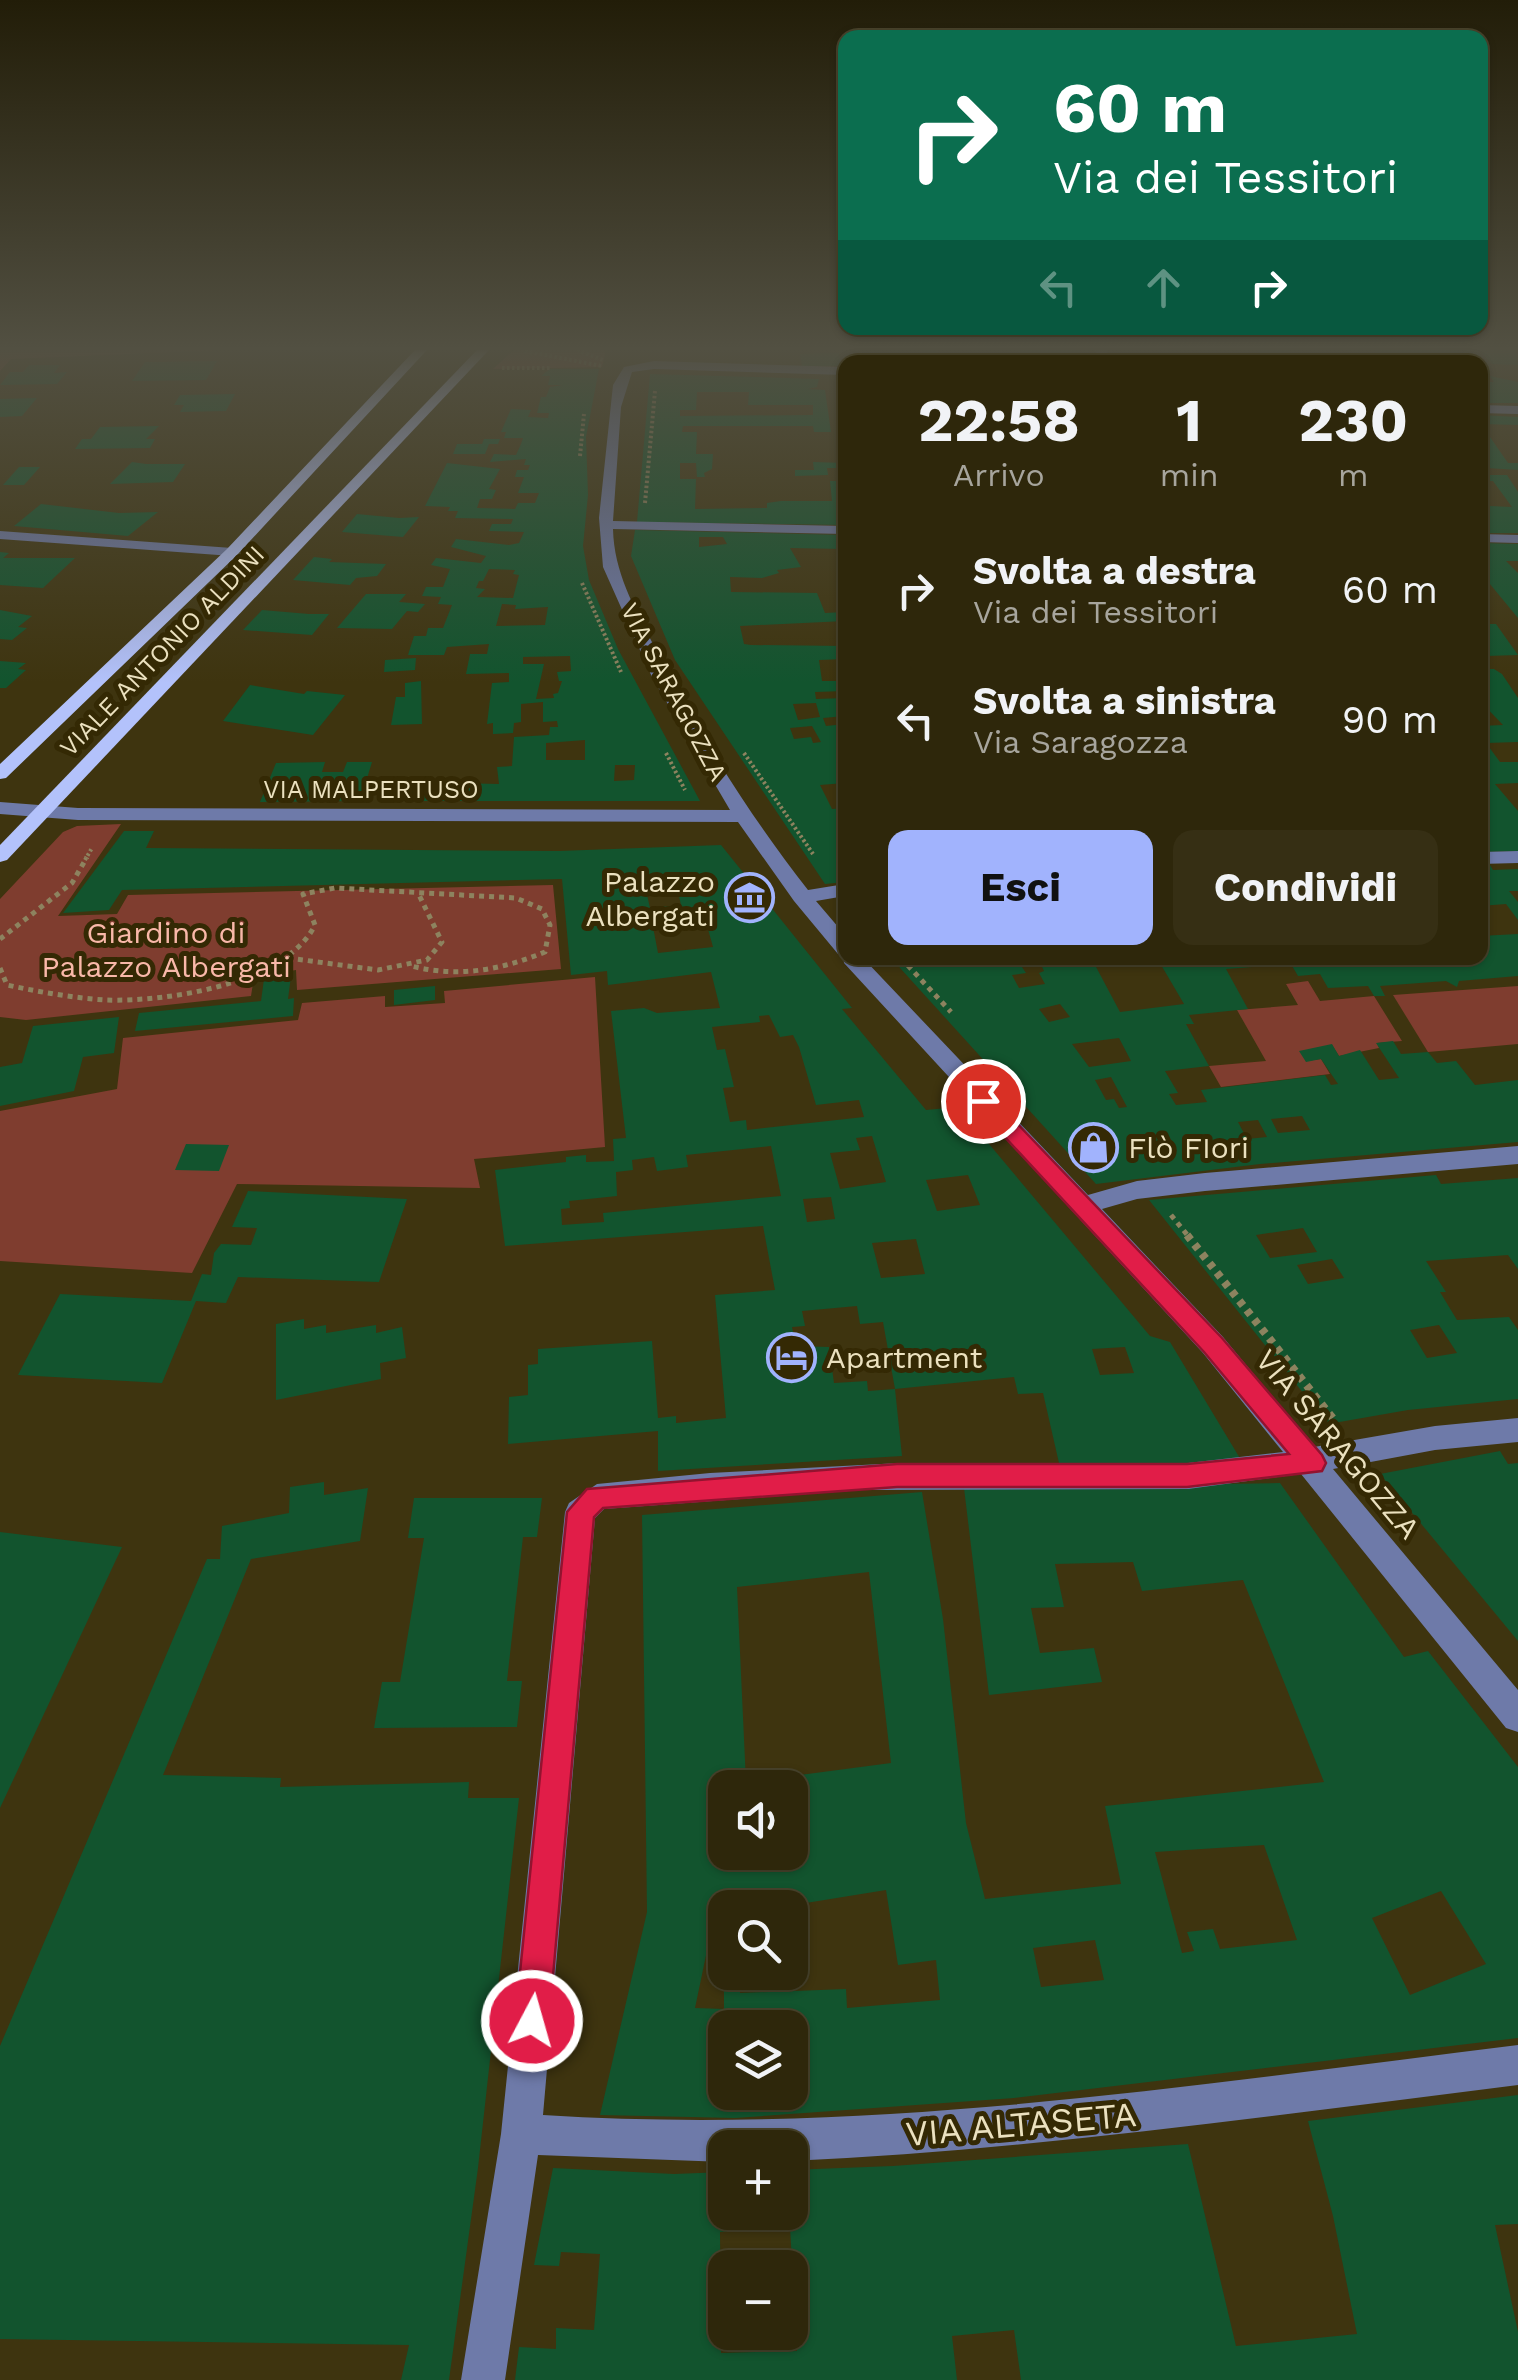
<!DOCTYPE html>
<html lang="it">
<head>
<meta charset="utf-8">
<style>
  body { margin:0; font-family:"Work Sans",sans-serif; background:#362f14; color:#f1f3f6; height:100vh; display:flex; flex-direction:column; font-size:38px; white-space:nowrap }
  * { box-sizing:border-box; margin:0 }
  p { font-size:32px; color:#a7a59d }
  .icon { flex:none; width:55px; height:55px; fill:none; stroke:currentColor; stroke-width:2; stroke-linecap:round; stroke-linejoin:round }
  .map { position:relative; flex:1; overflow:hidden }
  .drawer { position:absolute; left:838px; top:355px; width:650px; height:610px; display:flex; flex-direction:column; background:#2e270b; border-radius:20px; box-shadow:0 2px 8px #0004,0 0 0 2px #49442c }
  .drawer>* { flex:none }
  .top-card { position:absolute; left:838px; top:30px; width:650px; height:305px; border-radius:20px; box-shadow:0 2px 8px #0004,0 0 0 2px #49442c; background:#0b6e4f; color:#fff; overflow:hidden }
  .tools { position:absolute; left:708px; top:1770px; display:grid; gap:20px }
  .tools a { display:grid; place-items:center; width:100px; height:100px; border-radius:20px; background:#2e270b; box-shadow:0 2px 8px #0004,0 0 0 2px #49442c; font-size:50px }
  .pin { position:absolute; display:grid; place-items:center; width:85px; height:85px; color:#fff; margin:-42px; border:5px solid #fff; border-radius:50%; box-shadow:0 2px 10px #0007 }
  .me { position:absolute; width:110px; margin:-55px; rotate:6deg; stroke-linejoin:round; filter:drop-shadow(0 0 8px #0008) }
  .turn { display:flex; align-items:center; gap:35px; height:210px; padding:0 50px; font-size:45px }
  .turn .icon { width:130px; height:130px; stroke-width:2.5 }
  .turn b { display:block; font-size:70px; line-height:85px }
  .lanes { display:flex; align-items:center; height:95px; padding:0 50px; background:#0003; justify-content:center; gap:50px; direction:ltr }
  .lanes .off { opacity:.35 }
  .eta { display:flex; justify-content:space-evenly; align-items:center; height:170px; text-align:center }
  .eta b { font-size:60px; font-weight:700; line-height:70px }
  .button { display:flex; gap:20px; margin-top:auto; padding:20px 50px }
  .button a { flex:1; height:115px; border-radius:20px; background:#a1b3fd; color:#111; font-size:40px; font-weight:700; line-height:115px; text-align:center }
  .button a+a { background:#362f14; color:#f1f3f6 }
  ul { padding:0; list-style:none }
  li { display:flex; align-items:center; gap:30px; height:130px; padding:0 50px }
  li div { flex:1 }
  li b { display:block; font-size:38px }
  li em { font-style:normal }
  .map>svg:first-child { display:block }
  .green { fill:#7f3d2f }
  .building { fill:#12542e; fill-rule:evenodd }
  .lines { fill:none; stroke-linecap:round; stroke-linejoin:round }
  .path-far2 { stroke:#8d835f; stroke-width:4; stroke-dasharray:2.5 2.5; stroke-linecap:butt }
  .path-far1 { stroke:#8d835f; stroke-width:5; stroke-dasharray:5 5; stroke-linecap:butt }
  .path { stroke:#8d835f; stroke-width:8; stroke-dasharray:6 6; stroke-linecap:butt }
  .minor { fill:#6e7aa9; fill-rule:evenodd }
  .major { fill:#b3c2fb; fill-rule:evenodd }
  .route { fill:#e11d48; stroke:#92132f; stroke-width:2.5 }
  .labels { text-anchor:middle; dominant-baseline:central; stroke-width:10; stroke-linejoin:round; paint-order:stroke }
  .far-street-label { font-size:25px; fill:#ebe1bf; stroke:#342904 }
  .poi-label { font-size:30px; fill:#ebe1bf; stroke:#342904; text-anchor:start }
  .park-label { font-size:30px; fill:#f9b8a9; stroke:#342904 }
  .street-label { font-size:30px; fill:#ebe1bf; stroke:#342904 }
  .near-street-label { font-size:35px; fill:#ebe1bf; stroke:#342904 }
</style>
</head>
<body>
<div class="map">
<svg width="1518" height="2380" viewBox="0 0 1518 2380">
  <rect width="100%" height="100%" fill="#3e340f"/>
  <!-- green -->
  <g class="green">
    <polygon points="0,350 223,350 11,359 0,371"/>
    <polygon points="514,350 606,350 602,367 493,369"/>
    <polygon points="121,824 58,916 117,914 128,895 553,885 561,969 297,990 296,970 254,977 251,996 26,1020 0,1017 0,899 63,832 77,826"/>
    <polygon points="595,977 605,1147 474,1159 480,1188 237,1184 192,1273 0,1261 0,1111 117,1089 123,1038 298,1020 302,1003 385,996 385,1007 445,1003 444,991"/>
    <polygon points="1308,981 1320,1001 1374,996 1402,1041 1377,1043 1379,1048 1339,1056 1332,1045 1306,1061 1321,1059 1330,1074 1221,1087 1209,1066 1266,1061 1237,1010 1298,1005 1286,984"/>
    <polygon points="1518,986 1518,1044 1428,1052 1393,995"/>
  </g>
  <!-- building -->
  <g class="building">
    <polygon points="922,350 936,350 939,359 1022,358 1019,350 1079,350 1085,362 1071,362 1067,355 1032,355 1036,362 925,362"/>
    <polygon points="1257,350 1288,350 1294,360 1262,359"/>
    <polygon points="1375,350 1458,350 1462,355 1375,353"/>
    <polygon points="1479,350 1516,350 1518,365 1492,364"/>
    <polygon points="839,353 841,366 802,366 800,354"/>
    <polygon points="217,361 206,380 132,381 145,362"/>
    <polygon points="29,365 60,365 54,373 67,372 57,384 0,385 10,372 23,372"/>
    <path d="M550,369H599L586,437L588,495L583,546L589,580L618,649L700,801H404L409,782L499,784L497,767L512,766L514,737L549,735L550,727H558L557,721L543,722V702L521,704V722L514,723L513,733L493,734V723L487,724L492,683L509,682V673L466,674L470,654H487L489,644L447,647L444,655H408L414,636H426L428,628H443L452,605L438,604L441,597L422,596L426,587H443L450,569L431,565L436,558L481,563L486,556L451,547L456,539L509,545L519,543L524,532L489,531L492,524H511L513,519L455,518L458,511H448L450,507L425,506L447,463L500,469L489,489L496,490L492,499H480L477,508L515,509L518,503H535L539,493H518L524,477H515L517,470H528L530,465H524L526,459L490,462L494,454L516,455L521,444L523,438H504L506,432H501L511,409L531,410L528,417L548,418L549,413H537L541,397H546L550,387L563,385H548L550,376H541ZM489,569L515,570L513,574L519,575L513,598L477,597L485,589L476,588L479,581H483ZM502,604L516,605L515,609L548,607L545,625L496,626ZM570,656L571,671L557,672L559,681H562L558,693L553,694L554,698L536,699L544,664H523V657ZM585,740V760H546V743ZM615,765H635L634,780L614,781Z"/>
    <path d="M650,374L819,379L817,387L808,389L825,390L831,432H814L813,426H683L682,432H697L696,454H713L712,469L704,473L705,477H697L696,463H680V479H696L695,509L767,508V503L781,501H832L830,481H838V468H827L828,475L795,476V470H814L813,462L845,463V525L637,522ZM697,392H749L748,405H813V415L680,416V410H696Z"/>
    <polygon points="1480,374 1487,382 1494,382 1490,376 1518,382 1518,403 1480,403"/>
    <polygon points="235,394 226,411 180,412 184,405 174,405 180,395"/>
    <polygon points="37,398 22,416 0,417 0,399"/>
    <polygon points="1480,415 1518,417 1518,425 1481,424 1508,463 1518,463 1518,470 1487,468 1489,475 1507,475 1518,492 1518,533 1480,533 1480,516 1485,517 1480,513 1480,500 1490,506 1512,507 1493,481 1480,481"/>
    <polygon points="159,426 146,439 155,439 150,448 75,449 82,439 91,439 100,427"/>
    <polygon points="484,439 500,439 498,444 489,444 485,454 453,454 457,444 482,444"/>
    <polygon points="132,462 146,464 185,464 173,482 110,484"/>
    <polygon points="19,467 40,467 24,485 3,485"/>
    <polygon points="41,504 119,513 158,512 128,536 14,526"/>
    <polygon points="357,514 399,518 419,517 403,537 342,532"/>
    <path d="M635,530L845,535V549L790,548L801,567L777,570L779,573L762,578L730,577L731,592L817,593L825,613L845,612V621L740,626L744,644L751,645L845,646V659L819,660L822,681H842L840,670H845V691L815,692L816,699L845,698V716L823,718L826,726L845,724V744L839,745L845,757V783L820,785L832,809L845,808V882L825,884L675,660L631,556ZM699,537H723L727,544L699,547ZM816,703L820,717L798,720L793,704ZM812,726L821,742L813,743L811,737L794,739L790,728Z"/>
    <polygon points="1480,543 1518,544 1518,561 1506,561 1518,573 1518,618 1480,572"/>
    <polygon points="0,552 9,553 3,558 75,558 43,588 0,585"/>
    <polygon points="314,557 332,559 329,562 386,564 377,576 356,578 350,585 293,580"/>
    <polygon points="366,594 406,594 399,602 425,604 418,612 407,611 392,629 337,628"/>
    <polygon points="0,610 32,616 18,627 27,628 12,640 0,639"/>
    <polygon points="262,610 309,614 329,614 312,635 243,630"/>
    <polygon points="1480,624 1496,624 1518,655 1486,656 1480,648"/>
    <polygon points="416,658 415,670 384,672 385,660"/>
    <polygon points="0,661 26,663 18,669 26,670 6,688 0,688"/>
    <polygon points="1480,669 1494,669 1502,674 1518,698 1518,742 1486,743 1500,762 1518,762 1518,783 1495,784 1518,811 1518,851 1480,852 1480,726 1503,725 1480,701"/>
    <polygon points="421,681 422,724 391,725 396,697 405,697 405,683"/>
    <polygon points="250,685 304,694 307,691 345,695 313,735 223,721"/>
    <polygon points="325,762 322,772 343,772 347,762 372,762 360,801 260,802 276,763"/>
    <path d="M124,831H154L146,848L559,851L721,845L852,1008L842,1009L926,1110L958,1107L1150,1336L1170,1342L1241,1460L1183,1467L1059,1463L1043,1393L1018,1394L1014,1377L895,1389L883,1322L860,1324L857,1306L802,1311L805,1326L792,1327L796,1346L829,1347L834,1383L867,1381L868,1391L895,1389L902,1456L658,1471V1431L508,1444L509,1397L528,1395V1365L538,1364V1349L652,1341L658,1418L676,1416V1423L726,1418L715,1295L775,1290L763,1226L505,1246L495,1170L566,1162V1157L586,1155V1162L614,1161L613,1139L626,1138L611,1011L644,1008L657,1013L720,1008L711,972L608,985L607,971L571,975L562,879L122,890L109,910L63,913ZM674,875L681,905L650,908L643,877ZM706,922L713,947L658,953L653,927ZM769,1015L780,1037L793,1035L799,1047L816,1105L859,1100L864,1117L747,1130L746,1120L730,1122L723,1088L734,1087L725,1049L717,1050L712,1027L760,1022L759,1016ZM872,1136L886,1182L840,1189L830,1153L860,1150L856,1138ZM771,1146L781,1196L603,1213L604,1222L562,1225L561,1209L570,1208L569,1201L617,1196L616,1172L633,1170L632,1160L654,1157L657,1171L688,1167L686,1155ZM968,1175L980,1205L937,1211L926,1180ZM831,1197L835,1219L807,1222L803,1199ZM916,1239L925,1274L881,1278L872,1243ZM1125,1347L1134,1373L1100,1375L1092,1349Z"/>
    <polygon points="1480,862 1488,862 1493,870 1518,869 1518,891 1509,891 1518,902 1518,920 1506,904 1480,906"/>
    <path d="M1518,934V976L1459,981L1457,987L1446,981L1380,986L1385,996H1374L1368,986L1328,988L1320,974L1298,976L1291,964L1226,969L1248,1009L1189,1015L1194,1024H1186L1209,1066L1165,1071L1178,1093L1169,1094L1176,1105L1207,1102L1201,1090L1325,1075L1331,1085L1338,1084L1321,1059L1306,1062L1299,1051L1332,1044L1339,1056L1360,1050L1379,1080L1399,1078L1376,1043L1393,1041L1401,1054L1428,1052L1437,1063L1456,1061L1475,1085L1518,1080V1142L1260,1164L1096,1184L891,958H1016L1026,973L1012,975L1019,988L1045,984L1039,973L1044,971L1038,958H1142L1095,965L1120,1012L1184,1004L1157,958H1480V936ZM1060,1004L1070,1017L1049,1022L1039,1009ZM1119,1038L1131,1061L1089,1067L1072,1044ZM1111,1077L1127,1107L1119,1108L1114,1099L1106,1100L1095,1080ZM1302,1116L1310,1130L1278,1133L1271,1119ZM1258,1120L1267,1137L1247,1139L1238,1122Z"/>
    <polygon points="291,976 288,999 294,998 293,1016 135,1031 139,1013 261,1001 264,979"/>
    <polygon points="435,986 435,1000 394,1005 394,990"/>
    <polygon points="119,1017 114,1053 83,1057 74,1091 0,1106 0,1067 22,1063 33,1026"/>
    <polygon points="186,1144 229,1145 219,1171 175,1170"/>
    <path d="M1436,1175L1441,1184L1518,1178V1269L1508,1255L1426,1261L1446,1292H1440L1457,1320L1509,1317L1518,1330V1399L1408,1410L1328,1424L1149,1200ZM1303,1228L1317,1252L1270,1258L1256,1235ZM1332,1259L1344,1278L1308,1284L1297,1265ZM1439,1325L1457,1353L1427,1358L1410,1330Z"/>
    <polygon points="248,1191 407,1199 379,1282 238,1277 226,1303 196,1301 162,1383 18,1375 60,1294 191,1301 202,1274 211,1275 214,1253 221,1244 251,1245 257,1228 232,1227"/>
    <polygon points="304,1319 304,1329 326,1325 326,1333 376,1325 376,1333 402,1327 406,1358 380,1363 381,1379 276,1400 276,1324"/>
    <polygon points="1500,1451 1508,1464 1518,1463 1518,1641 1380,1474"/>
    <polygon points="324,1482 324,1495 368,1488 360,1541 251,1559 163,1775 281,1778 280,1787 469,1782 468,1798 519,1798 478,2168 449,2380 401,2380 409,2345 0,2339 0,2046 207,1559 220,1559 222,1526 289,1513 290,1487"/>
    <path d="M1280,1483L1404,1657L1428,1651L1518,1767V2038L1014,2098L735,2118L600,2115L647,1912L642,1515L922,1492L943,1619L966,1823L985,1899L1121,1884L1105,1806L1324,1782L1243,1580L1142,1591L1133,1562L1055,1564L1064,1607L1031,1608L1040,1653L1094,1648L1102,1682L989,1695L964,1488ZM869,1572L891,1763L746,1782L737,1587ZM725,1788H790V1852H725ZM1264,1845L1297,1940L1220,1949L1213,1929L1187,1932L1194,1951L1182,1953L1155,1852ZM886,1890L898,1965L936,1960L940,2000L847,2008L846,1989L740,1993V1982H724V2009L695,2008L714,1917L725,1916V1908H775ZM1441,1891L1486,1964L1410,1995L1372,1918ZM1095,1940L1104,1980L1041,1987L1033,1948ZM725,2028H790V2092H725Z"/>
    <polygon points="414,1498 542,1498 537,1537 523,1537 507,1681 522,1681 517,1727 374,1728 382,1682 400,1682 424,1538 408,1538"/>
    <polygon points="0,1532 122,1547 0,1808"/>
    <path d="M1518,2095V2224L1495,2225L1518,2332V2380H1021L1014,2330L952,2336L957,2380H515L519,2347L556,2349V2328L594,2330L600,2254L561,2252L559,2266L534,2265L553,2168L674,2174L725,2172V2212H790V2170L893,2166L1188,2144L1236,2346L1357,2334L1333,2216L1308,2121ZM790,2227L797,2351L721,2353L720,2232Z"/>
  </g>
  <g class="lines">
    <!-- path-far2 -->
    <g class="path-far2">
      <polyline points="577,350 603,360"/>
      <polyline points="525,351 602,366"/>
      <polyline points="502,368 551,368"/>
      <polyline points="580,456 584,414"/>
      <polyline points="645,503 655,391"/>
      <polyline points="582,583 621,672"/>
      <polyline points="666,753 685,790"/>
      <polyline points="744,753 813,854"/>
      <polyline points="85,860 92,848"/>
    </g>
    <!-- path-far1 -->
    <g class="path-far1">
      <polyline points="0,939 72,883 87,857"/>
      <polyline points="288,958 378,970 427,960 442,942 419,895"/>
      <polyline points="901,958 951,1012"/>
      <path d="M0,968L7,985C40,992 73,998 106,1000C167,1002 286,984 315,925L303,894L335,888L516,898L542,909L550,925L545,952C501,970 458,978 411,966"/>
      <polyline points="1171,1215 1189,1237"/>
    </g>
    <!-- path -->
    <polyline class="path" points="1187,1235 1335,1421"/>
    <!-- minor -->
    <g class="minor">
      <polygon points="1094,350 1106,350 1113,362 1102,362"/>
      <path d="M654,361L845,367V375L654,369L632,372L621,407L613,521L845,526V534L613,529C614,572 634,607 653,644C696,731 748,813 808,890L845,884V896L816,901L845,935V958H863L1088,1195L1137,1181L1205,1173L1518,1146V1164L1205,1191L1137,1199L1102,1209L1223,1337L1314,1447L1435,1426L1518,1418V1442L1435,1450L1333,1469L1518,1690V1732L1506,1728L1301,1474L1188,1489L862,1490L604,1509L595,1518L543,2115C871,2136 1193,2085 1518,2045V2085C1276,2115 1034,2150 790,2161V2148H725V2162L538,2155L505,2380H461L501,2134L565,1512L569,1503L597,1484L710,1473L900,1463H1188L1283,1452L1203,1353L844,963L843,955L838,954L794,901L738,822L78,820L0,814V802L78,808L730,810L652,677L603,567L599,518L613,385L624,367Z"/>
      <polygon points="1480,405 1518,406 1518,414 1480,413"/>
      <polygon points="0,531 232,548 239,552 232,556 0,539"/>
      <polygon points="1480,534 1518,535 1518,543 1480,542"/>
      <polygon points="1518,851 1518,863 1480,864 1480,852"/>
    </g>
    <!-- major -->
    <g class="major">
      <polygon points="415,350 427,350 237,555 6,778 0,779 0,764 227,549"/>
      <polygon points="477,350 489,350 7,860 0,862 0,845"/>
    </g>
  </g>
  <!-- sky -->
  <linearGradient id="sky" x2="0" y2="1"><stop stop-color="#221d08"/><stop offset="0.51" stop-color="#525042"/><stop offset="1" stop-color="#525042" stop-opacity="0"/></linearGradient>
  <rect width="1518" height="683" fill="url(#sky)"/>
  <!-- route -->
  <polygon class="route" points="983,1093 991,1096 1222,1338 1322,1455 1326,1463 1322,1471 1187,1487 897,1487 603,1508 594,1517 549,2021 544,2034 532,2039 520,2034 515,2021 567,1512 587,1489 897,1464 1187,1464 1289,1454 1204,1352 976,1106 973,1101"/>
  <!-- icons -->
  <defs>
    <symbol id="museum-ring" viewBox="-11 -11 22 22"><circle r="9.5" fill="#342904" stroke="#a1b3fd" stroke-width="1.5"/><path d="M0-6L6-3V-2H-6V-3ZM-5-1h2V3h-2ZM-1-1h2V3h-2ZM3-1h2V3H3ZM-6 4H6V6H-6Z" fill="#a1b3fd"/></symbol>
    <symbol id="shop-ring" viewBox="-11 -11 22 22"><circle r="9.5" fill="#342904" stroke="#a1b3fd" stroke-width="1.5"/><path d="M-5-2.5h2.3a2.7 3.5 0 0 1 5.4 0H5L5.5 6h-11ZM-1.5-2.5h3a1.5 2.3 0 0 0-3 0Z" fill="#a1b3fd"/></symbol>
    <symbol id="hotel-ring" viewBox="-11 -11 22 22"><circle r="9.5" fill="#342904" stroke="#a1b3fd" stroke-width="1.5"/><path d="M-6-4.5h1.5V1H6V5H4.5V3h-9V5H-6ZM-4 0a1.8 1.8 0 1 1 3.6 0ZM.5 0V-2.5h3Q6-2.5 6 0Z" fill="#a1b3fd"/></symbol>
  </defs>
  <g fill-rule="evenodd">
    <use href="#museum-ring" x="722" y="870" width="55" height="55"/>
    <use href="#shop-ring" x="1066" y="1120" width="55" height="55"/>
    <use href="#hotel-ring" x="764" y="1330" width="55" height="55"/>
  </g>
  <g class="labels">
    <!-- far-street labels -->
    <g class="far-street-label">
      <text transform="translate(162 651) rotate(-46)">VIALE ANTONIO ALDINI</text>
      <text transform="translate(674 692) rotate(62)">VIA SARAGOZZA</text>
      <text x="371" y="789">VIA MALPERTUSO</text>
    </g>
    <!-- poi labels -->
    <g class="poi-label">
      <text x="715" y="881" text-anchor="end">Palazzo<tspan x="715" dy="34">Albergati</tspan></text>
      <text x="1128" y="1147">Flò FIori</text>
      <text x="826" y="1357">Apartment</text>
    </g>
    <!-- park labels -->
    <g class="park-label">
      <text x="166" y="932">Giardino di<tspan x="166" dy="34">Palazzo Albergati</tspan></text>
    </g>
    <!-- street labels -->
    <g class="street-label">
      <text transform="translate(1338 1444) rotate(50)">VIA SARAGOZZA</text>
    </g>
    <!-- near-street labels -->
    <g class="near-street-label">
      <text transform="translate(1021 2124) rotate(-5)">VIA ALTASETA</text>
    </g>
  </g>
</svg>
<div class="tools">
<a><svg class="icon" aria-label="sound" viewBox="0 0 24 24"><path d="M4 9h4l5-4v14l-5-4H4zM17 9q2 3 0 6"/></svg></a>
<a><svg class="icon" aria-label="search" viewBox="0 0 24 24"><circle cx="10" cy="10" r="6"/><path d="M15 15l6 6"/></svg></a>
<a><svg class="icon" aria-label="layers" viewBox="0 0 24 24"><path d="M12 4l9 5-9 5-9-5zM3 14l9 5 9-5"/></svg></a>
<a>+</a>
<a>−</a>
</div>
<div class="pin" style="left:983px;top:1101px;background:#d93025"><svg class="icon" aria-label="arrive" viewBox="0 0 24 24"><path d="M6 21V4h12l-3 4 3 4H6"/></svg></div>
<svg class="me" style="left:532px;top:2021px" viewBox="-20 -20 40 40"><circle r="17" fill="#e11d48" stroke="#fff" stroke-width="3"/><path d="M0-11L8 9 0 5-8 9z" fill="#fff"/></svg>
<div class="top-card">
<div class="turn"><svg class="icon" aria-label="right" viewBox="0 0 24 24"><path d="M7 20v-9h11M14 6l5 5-5 5"/></svg><div><b>60 m</b>Via dei Tessitori</div></div>
<div class="lanes"><svg class="icon off" aria-label="left" viewBox="0 0 24 24"><path d="M17 20v-9H6M10 6l-5 5 5 5"/></svg><svg class="icon off" aria-label="ahead" viewBox="0 0 24 24"><path d="M12 20V5M6 11l6-6 6 6"/></svg><svg class="icon" aria-label="right" viewBox="0 0 24 24"><path d="M7 20v-9h11M14 6l5 5-5 5"/></svg></div>
</div>
<section class="drawer">
<div class="eta">
<div><b>22:58</b><p>Arrivo</p></div>
<div><b>1</b><p>min</p></div>
<div><b>230</b><p>m</p></div>
</div>
<ul>
<li><svg class="icon" aria-label="right" viewBox="0 0 24 24"><path d="M7 20v-9h11M14 6l5 5-5 5"/></svg><div><b>Svolta a destra</b><p>Via dei Tessitori</p></div><em>60 m</em></li>
<li><svg class="icon" aria-label="left" viewBox="0 0 24 24"><path d="M17 20v-9H6M10 6l-5 5 5 5"/></svg><div><b>Svolta a sinistra</b><p>Via Saragozza</p></div><em>90 m</em></li>
</ul>
<div class="button"><a>Esci</a><a>Condividi</a></div>
</section>
</div>
</body>
</html>
